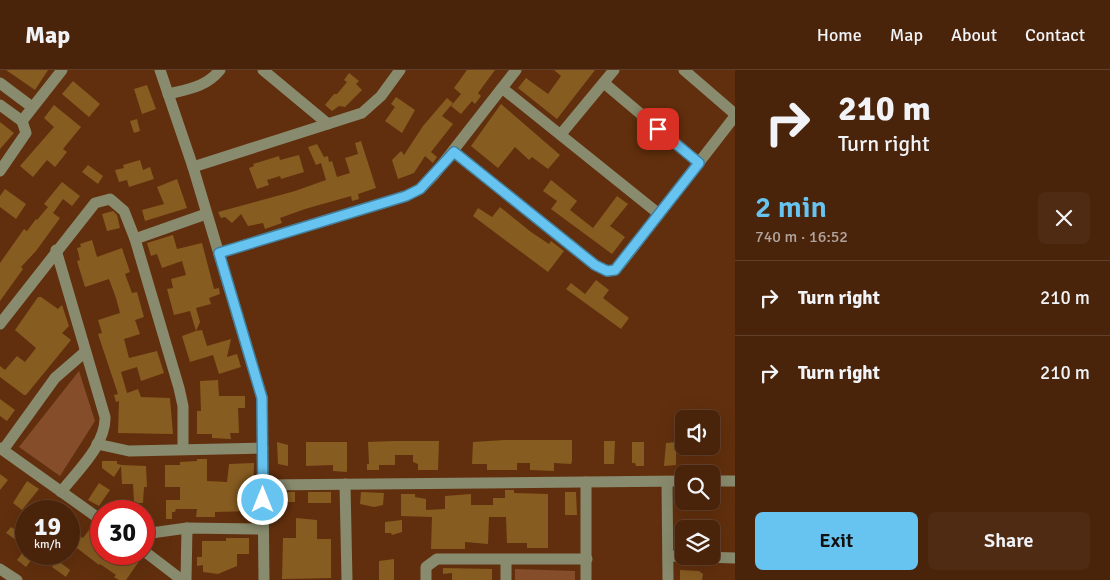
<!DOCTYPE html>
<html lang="en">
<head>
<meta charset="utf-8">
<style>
  body { margin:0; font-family:Signika,sans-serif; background:#502b13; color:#f1f3f6; height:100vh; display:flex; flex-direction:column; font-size:19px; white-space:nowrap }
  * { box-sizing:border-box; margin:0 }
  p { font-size:16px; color:#b1a49c }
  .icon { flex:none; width:28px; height:28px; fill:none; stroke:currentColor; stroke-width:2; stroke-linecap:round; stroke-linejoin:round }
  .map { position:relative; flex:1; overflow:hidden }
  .sheet { display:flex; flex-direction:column; background:#49230a; width:375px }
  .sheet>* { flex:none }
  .hud { background:#49230a; color:#f1f3f6; overflow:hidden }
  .controls { position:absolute; left:675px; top:340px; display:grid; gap:10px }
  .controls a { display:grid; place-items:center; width:45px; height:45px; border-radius:8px; background:#49230a; box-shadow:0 5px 20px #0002,0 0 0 1px #61402b; font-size:25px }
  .speed { position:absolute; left:15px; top:430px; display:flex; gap:10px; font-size:25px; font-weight:700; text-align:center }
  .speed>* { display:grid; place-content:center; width:65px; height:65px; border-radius:50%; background:#49230a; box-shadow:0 5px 20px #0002,0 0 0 1px #61402b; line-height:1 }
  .speed small { font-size:12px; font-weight:400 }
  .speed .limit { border:8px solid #d22; background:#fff; color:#111 }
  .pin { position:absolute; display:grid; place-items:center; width:42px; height:42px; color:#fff; margin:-21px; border-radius:10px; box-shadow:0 2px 8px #0006 }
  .me { position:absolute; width:55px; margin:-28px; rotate:0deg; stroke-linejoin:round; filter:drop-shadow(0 0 4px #0008) }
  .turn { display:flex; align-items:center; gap:18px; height:105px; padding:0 20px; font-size:22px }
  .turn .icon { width:65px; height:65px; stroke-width:2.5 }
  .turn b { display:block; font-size:35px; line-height:42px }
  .round { display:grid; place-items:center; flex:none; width:52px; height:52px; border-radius:8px; background:#502b13 }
  .overview { display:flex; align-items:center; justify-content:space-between; height:85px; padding:0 20px }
  h1 { font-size:30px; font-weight:600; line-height:38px; color:#67c4f0 }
  .button { display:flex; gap:10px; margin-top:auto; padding:10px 20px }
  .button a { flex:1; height:58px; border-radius:8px; background:#67c4f0; color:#111; font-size:20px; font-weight:600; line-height:58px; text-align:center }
  .button a+a { background:#502b13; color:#f1f3f6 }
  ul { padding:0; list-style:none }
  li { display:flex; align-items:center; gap:15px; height:75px; padding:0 20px; border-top:1px solid #61402b }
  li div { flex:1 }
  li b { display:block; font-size:19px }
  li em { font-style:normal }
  header { display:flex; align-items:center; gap:30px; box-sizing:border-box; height:70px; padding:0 25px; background:#49230a; border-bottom:1px solid #61402b }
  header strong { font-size:24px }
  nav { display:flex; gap:28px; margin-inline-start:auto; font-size:18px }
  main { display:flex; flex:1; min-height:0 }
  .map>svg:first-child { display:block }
  .green { fill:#854d2a }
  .building { fill:#875c21 }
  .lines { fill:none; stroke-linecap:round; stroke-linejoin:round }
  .minor { stroke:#898b6e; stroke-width:11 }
  .route-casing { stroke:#437f9c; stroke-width:12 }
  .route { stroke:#67c4f0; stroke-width:9 }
</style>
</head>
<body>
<header>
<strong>Map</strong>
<nav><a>Home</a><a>Map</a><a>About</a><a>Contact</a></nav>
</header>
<main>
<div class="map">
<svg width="735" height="510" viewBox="0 0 735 510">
  <rect width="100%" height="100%" fill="#612f0d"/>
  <!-- green -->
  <g class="green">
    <polygon points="79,301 95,351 60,406 19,377"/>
    <polygon points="515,499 575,501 575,510 515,510"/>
  </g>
  <!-- building -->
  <g class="building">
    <polygon points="6,0 48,0 35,20"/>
    <polygon points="467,0 495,0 478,23 481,26 475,34 472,31 461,44 451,36 461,24 454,18"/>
    <polygon points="554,0 595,0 557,49 518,18 526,8 548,24 561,6"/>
    <polygon points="349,3 359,11 356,14 362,20 345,37 339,36 332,41 325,35 334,24 337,24 347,12 344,10"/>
    <polygon points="73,11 100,34 89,47 62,24"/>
    <polygon points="147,15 156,39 142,44 134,19"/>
    <polygon points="396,27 415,40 402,63 385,51 395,37 391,34"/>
    <polygon points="447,28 453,33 442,46 453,54 431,82 437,87 433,93 425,86 414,103 398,109 392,90 401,81 404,85 423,56"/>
    <polygon points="501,34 560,85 548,99 532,87 529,90 515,77 498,98 471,76"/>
    <polygon points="54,35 81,57 63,79 67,82 55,97 47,90 33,107 20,96 54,57 44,48"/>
    <polygon points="137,49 140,61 134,63 130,51"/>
    <polygon points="0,52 14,63 0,79"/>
    <polygon points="361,71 376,118 358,124 359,129 352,131 351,126 305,139 280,148 282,153 265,159 263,153 248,156 241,144 232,153 225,147 221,148 218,142 295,121 326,110 321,93 316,95 308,77 317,74 324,87 328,86 329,92 332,91 337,107 350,103 345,88 358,84 355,73"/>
    <polygon points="299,85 304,102 281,109 280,106 267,110 269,115 257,119 249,98 254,96 253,94 279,86 280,90"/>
    <polygon points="140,90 143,100 150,97 154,109 129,117 127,110 119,112 115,100 124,98 123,95"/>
    <polygon points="88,95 103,106 98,114 82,102"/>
    <polygon points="177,109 187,138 145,151 142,140 164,134 157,117"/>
    <polygon points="551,110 577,131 570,140 593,158 617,126 628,134 610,156 625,167 612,184 551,139 557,131 543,121"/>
    <polygon points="62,112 80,126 72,136 63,129 53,143 60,148 36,181 21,197 23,199 0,231 0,193 24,159 27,161 36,149 37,150 48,137 44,134"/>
    <polygon points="5,119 26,134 16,149 0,137 0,126"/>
    <polygon points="500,137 531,162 549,174 551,171 564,181 548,202 473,146 478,138 492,147"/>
    <polygon points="113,141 117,145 120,158 107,161 102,144"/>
    <polygon points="173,165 177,179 202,173 214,219 219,218 220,224 209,228 211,234 196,238 200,252 196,261 202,260 207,276 231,269 227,287 237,284 241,297 219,304 213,285 190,292 182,266 196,261 190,241 174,245 167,219 173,218 171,209 186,205 182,191 162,198 157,184 151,186 147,173"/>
    <polygon points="92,170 97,187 122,178 130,202 125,204 132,223 137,222 140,233 144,247 135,250 140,264 124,269 129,288 157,281 164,303 141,311 137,297 121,302 127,323 138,319 141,327 170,328 173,364 118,363 119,331 116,332 114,325 118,324 98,264 102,263 98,250 120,243 116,228 109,209 85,217 77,191 80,190 77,178 81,177 80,174"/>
    <polygon points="596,210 609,220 603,228 629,248 621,259 566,219 571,213 585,224"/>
    <polygon points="38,227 41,227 58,239 62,235 69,256 62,263 71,270 26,325 24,325 0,307 0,296 5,300 17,286 25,292 36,278 15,260"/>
    <polygon points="218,310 219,326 245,326 245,338 238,338 239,363 230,363 231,369 212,368 212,364 197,364 197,341 201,341 200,311"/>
    <polygon points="0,329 15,340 7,351 0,346"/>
    <polygon points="504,370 572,370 572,391 571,394 554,393 554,401 530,400 530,393 517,393 517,400 487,400 487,394 472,394 473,372"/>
    <polygon points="394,371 439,371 438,400 418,400 418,394 413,392 413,385 395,385 395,395 379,395 379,400 367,400 367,394 369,394 368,372"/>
    <polygon points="604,371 615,371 614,394 604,394"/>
    <polygon points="277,372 288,375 288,396 278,394"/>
    <polygon points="306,372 347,372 347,402 333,401 333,395 306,396"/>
    <polygon points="632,372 644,372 644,396 636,396 635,393 632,393"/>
    <polygon points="676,372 676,395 664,396 666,373"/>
    <polygon points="197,389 207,389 207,411 227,412 229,394 254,393 253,441 215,442 215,447 196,447 197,439 176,439 175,442 172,442 172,449 166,449 166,430 180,430 180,417 165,417 165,395 180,395 180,392 197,391"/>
    <polygon points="102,391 117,391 117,394 122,395 146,396 147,417 144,417 143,433 134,433 133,414 122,414 121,396 114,407 102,398"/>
    <polygon points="0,404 8,410 0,420"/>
    <polygon points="27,411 39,419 22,440 13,433"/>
    <polygon points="99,413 110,420 99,436 88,430"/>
    <polygon points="505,420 514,420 514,423 548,424 548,478 527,478 527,473 507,473 506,447 489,447 488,474 465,472 465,479 431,479 432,447 401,446 401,424 415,424 415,427 426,429 426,440 445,439 445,426 471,424 471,435 493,435 493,428 505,428"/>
    <polygon points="281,422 295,422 295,432 282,432"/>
    <rect x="308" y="422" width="23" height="11"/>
    <polygon points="361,422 384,423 383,435 374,437 360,434"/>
    <polygon points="565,422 576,422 577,445 565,445"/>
    <polygon points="296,448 317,450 317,469 331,469 331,508 282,509 283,468 296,468"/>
    <polygon points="402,450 402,462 392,465 391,463 385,463 385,452"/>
    <polygon points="92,456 101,463 101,484 131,484 140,490 126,510 119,510 114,507 116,505 100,494 99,495 69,472 69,460 83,468"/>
    <polygon points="11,457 20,463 16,470 6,463"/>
    <polygon points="226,468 249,468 249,484 237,484 237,496 218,504 203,502 203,495 197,496 197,487 202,487 202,471 226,471"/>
    <polygon points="26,478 26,484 36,484 26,497 17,490"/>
    <polygon points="394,489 394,510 379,510 379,491"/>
    <polygon points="57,490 70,500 66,507 52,497"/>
    <polygon points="443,498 492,499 492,510 452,510 452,503 443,504"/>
    <polygon points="680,500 699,501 703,504 702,510 680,510"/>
  </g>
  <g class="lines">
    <!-- minor -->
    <g class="minor">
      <polyline points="160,0 193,97 262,328 264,510"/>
      <polyline points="263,0 328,54"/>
      <polyline points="684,0 735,44"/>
      <polyline points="0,13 32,37"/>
      <polyline points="604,13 699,93"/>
      <polyline points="502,18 659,144"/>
      <path d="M168,24C189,19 206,17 220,0"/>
      <polyline points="0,35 22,51 26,63 0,101"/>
      <polyline points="22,51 62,0"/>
      <polyline points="561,64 614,0"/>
      <polyline points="454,82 595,195 607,201 615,200 622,192 735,46"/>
      <polyline points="193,97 362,43 381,26 400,0"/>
      <polyline points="135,169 206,144"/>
      <path d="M56,180L105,347C106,375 77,401 61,422"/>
      <polyline points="219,183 406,126 420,119 434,105 516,0"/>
      <polyline points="0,254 95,133 110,129 124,141 135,169 179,318 183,336 183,379"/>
      <polyline points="97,374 129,381 263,378"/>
      <polyline points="0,378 101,450"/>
      <polyline points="3,380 55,308 85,282"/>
      <polyline points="711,411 735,411"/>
      <polyline points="586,412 586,510"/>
      <polyline points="667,412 668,510"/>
      <polyline points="345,414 347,510"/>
      <polyline points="263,415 684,411"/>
      <polyline points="144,464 187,458 263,459"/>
      <polyline points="144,481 182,510"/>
      <polyline points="669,486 735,488"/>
      <polyline points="506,490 506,510"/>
      <polyline points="0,499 17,510"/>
      <polyline points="186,510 187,458"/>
      <polyline points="426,510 426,497 437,489 587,489"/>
    </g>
  </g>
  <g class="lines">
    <defs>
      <polyline id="route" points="263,430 262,328 219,183 406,126 420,119 454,82 595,195 607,201 615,200 699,93 658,59"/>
    </defs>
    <!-- route casing -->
    <use href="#route" class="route-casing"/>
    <!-- route -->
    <use href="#route" class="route"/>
  </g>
</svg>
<div class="controls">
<a><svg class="icon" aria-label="sound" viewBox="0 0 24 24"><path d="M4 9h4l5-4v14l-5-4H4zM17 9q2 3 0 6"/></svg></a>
<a><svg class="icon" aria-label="search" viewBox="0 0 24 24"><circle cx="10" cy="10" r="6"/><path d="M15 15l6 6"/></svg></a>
<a><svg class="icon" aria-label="layers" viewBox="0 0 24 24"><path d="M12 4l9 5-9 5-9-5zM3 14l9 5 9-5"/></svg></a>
</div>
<div class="speed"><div>19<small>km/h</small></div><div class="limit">30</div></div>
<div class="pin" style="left:658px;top:59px;background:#d93025"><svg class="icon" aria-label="arrive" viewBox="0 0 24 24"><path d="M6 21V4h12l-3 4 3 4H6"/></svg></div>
<svg class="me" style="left:263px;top:430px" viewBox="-20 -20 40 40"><circle r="17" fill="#67c4f0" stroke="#fff" stroke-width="3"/><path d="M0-11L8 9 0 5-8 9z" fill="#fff"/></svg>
</div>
<section class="sheet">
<div class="hud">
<div class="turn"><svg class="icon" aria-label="right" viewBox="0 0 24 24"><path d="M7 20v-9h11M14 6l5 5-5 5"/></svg><div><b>210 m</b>Turn right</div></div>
</div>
<div class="overview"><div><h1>2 min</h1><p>740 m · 16:52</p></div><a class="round"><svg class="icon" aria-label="close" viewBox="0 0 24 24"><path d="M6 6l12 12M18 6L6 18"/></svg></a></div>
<ul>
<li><svg class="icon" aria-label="right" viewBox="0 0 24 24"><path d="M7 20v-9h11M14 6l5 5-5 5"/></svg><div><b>Turn right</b></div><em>210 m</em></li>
<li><svg class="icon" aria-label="right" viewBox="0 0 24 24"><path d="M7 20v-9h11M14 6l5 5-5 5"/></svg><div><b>Turn right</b></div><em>210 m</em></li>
</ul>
<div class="button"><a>Exit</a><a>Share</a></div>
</section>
</main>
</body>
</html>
